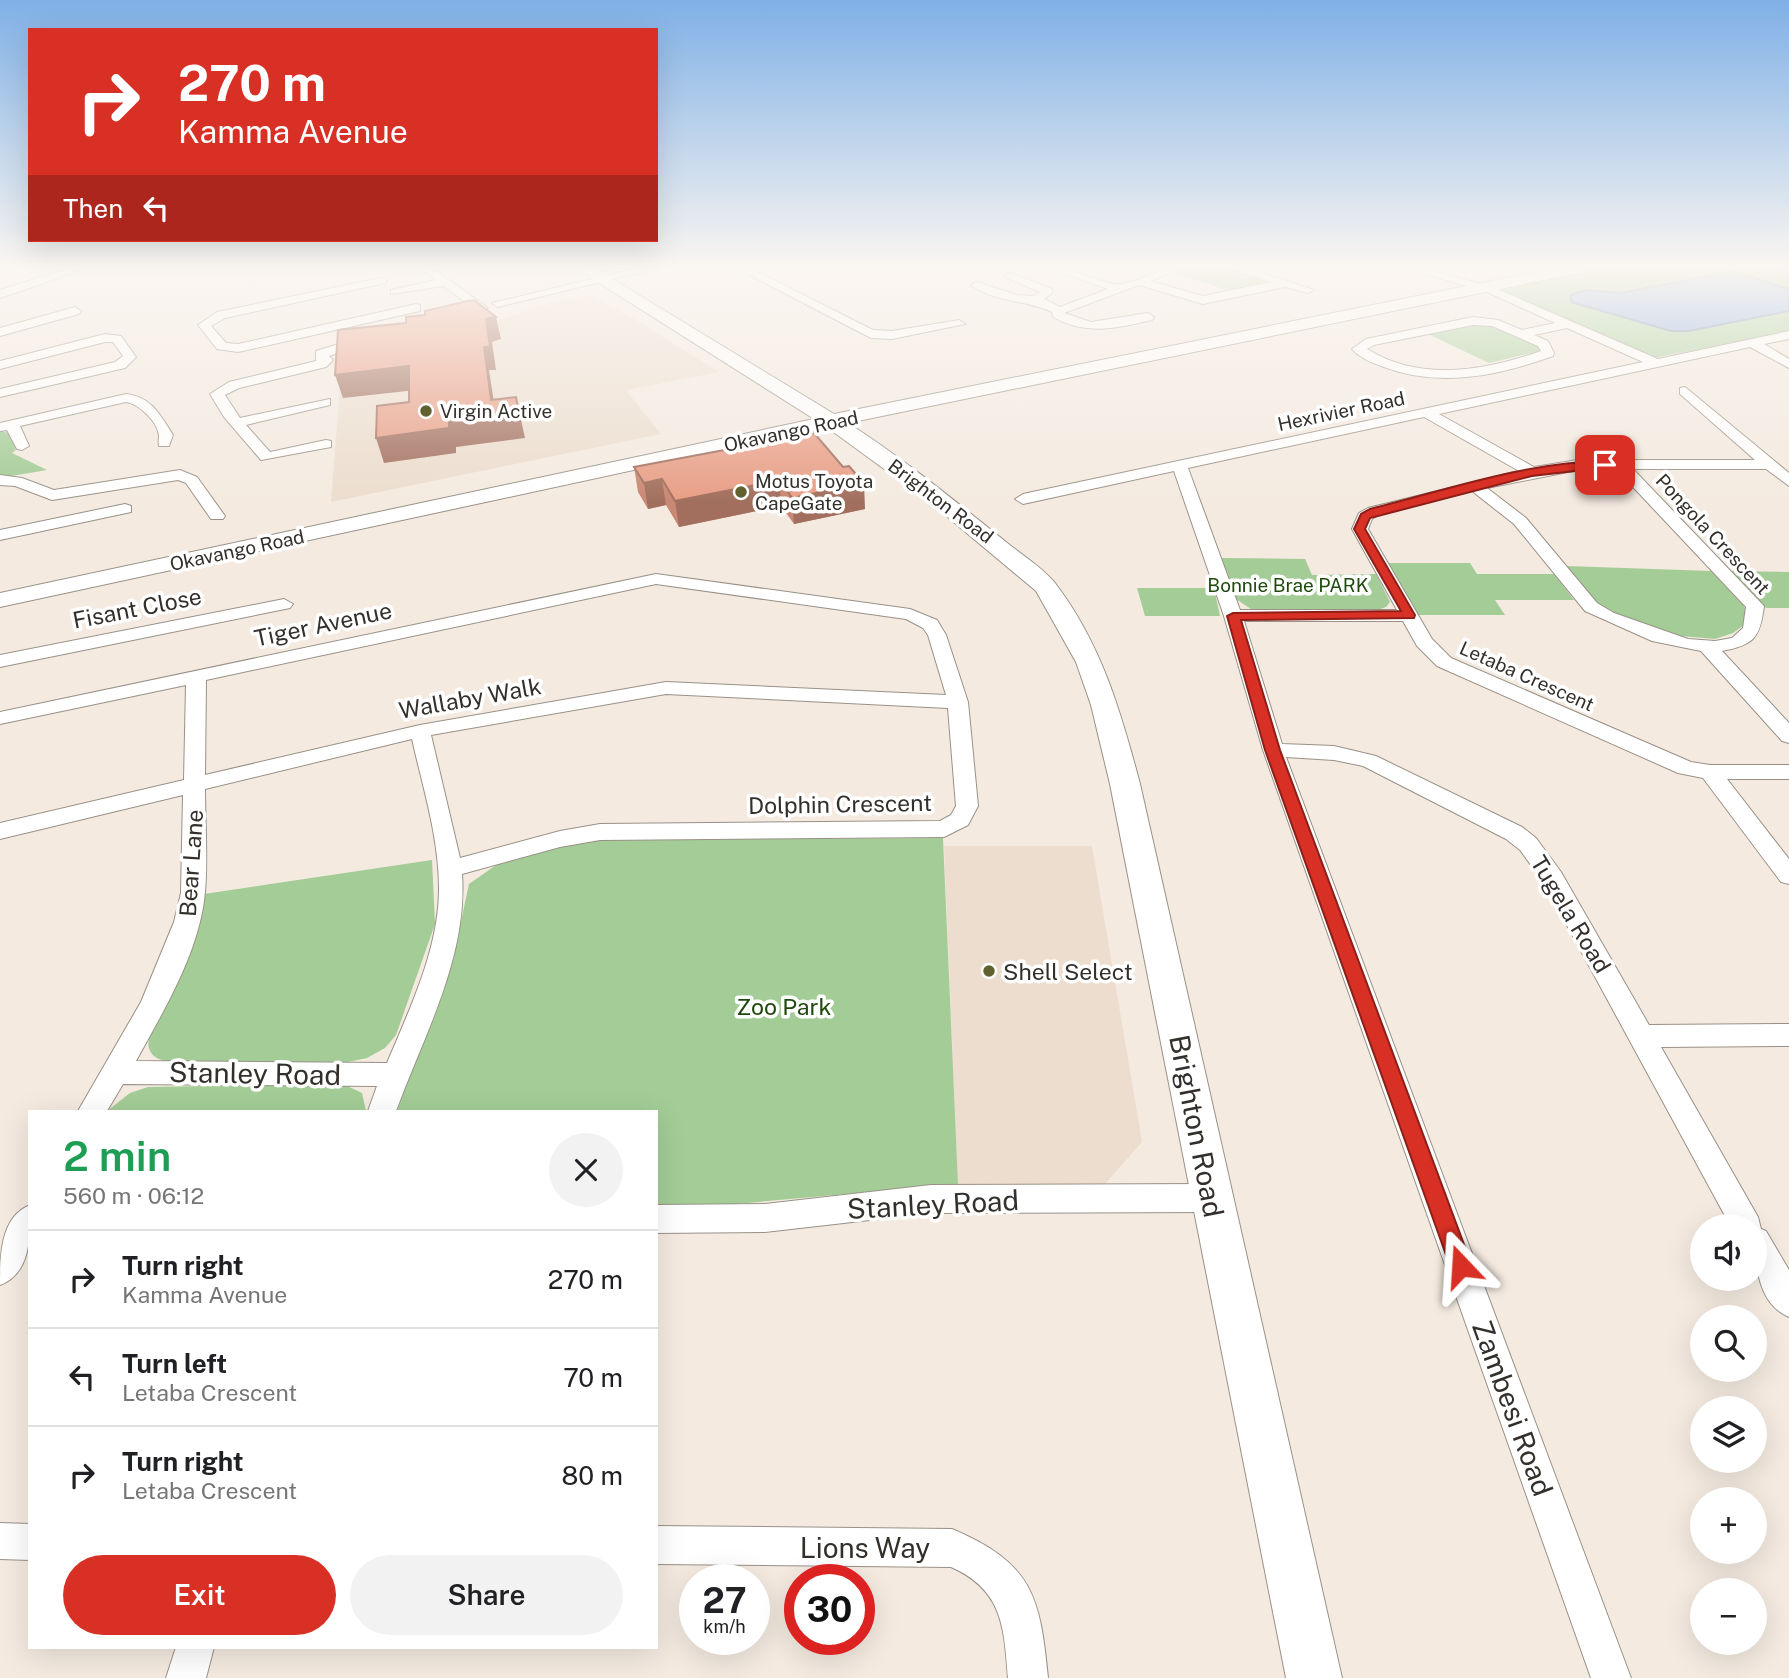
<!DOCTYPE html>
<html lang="en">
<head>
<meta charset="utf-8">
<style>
  body { margin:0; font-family:"Public Sans",sans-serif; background:#f2f2f2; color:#202124; height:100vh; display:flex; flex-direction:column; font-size:26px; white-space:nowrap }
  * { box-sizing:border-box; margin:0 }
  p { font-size:23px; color:#757577 }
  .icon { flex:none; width:38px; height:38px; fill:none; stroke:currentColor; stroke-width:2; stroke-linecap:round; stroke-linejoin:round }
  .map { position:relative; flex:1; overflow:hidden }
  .side { position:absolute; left:28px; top:1110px; width:630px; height:539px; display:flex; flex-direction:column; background:#fff; border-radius:0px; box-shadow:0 7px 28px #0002 }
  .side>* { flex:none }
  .banner { position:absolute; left:28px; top:28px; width:630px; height:214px; border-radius:0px; box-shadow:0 7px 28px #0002; background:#d93025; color:#fff; overflow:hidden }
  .tools { position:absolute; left:1690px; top:1214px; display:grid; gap:14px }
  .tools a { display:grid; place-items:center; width:77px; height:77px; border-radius:50%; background:#fff; box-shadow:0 7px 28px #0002; font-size:35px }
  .speed { position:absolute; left:679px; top:1564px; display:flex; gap:14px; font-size:35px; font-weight:700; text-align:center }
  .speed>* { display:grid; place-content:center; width:91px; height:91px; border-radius:50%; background:#fff; box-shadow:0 7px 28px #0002; line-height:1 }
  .speed small { font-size:18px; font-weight:400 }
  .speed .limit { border:10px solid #d22; background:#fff; color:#111 }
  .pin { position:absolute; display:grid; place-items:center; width:60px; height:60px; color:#fff; margin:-30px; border-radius:14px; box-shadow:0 4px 10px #0006 }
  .me { position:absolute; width:77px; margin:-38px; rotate:340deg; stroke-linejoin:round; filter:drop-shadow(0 0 5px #0008) }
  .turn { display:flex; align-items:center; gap:24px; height:147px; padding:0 35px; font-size:32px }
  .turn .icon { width:91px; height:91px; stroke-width:2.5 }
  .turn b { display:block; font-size:49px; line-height:60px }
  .then { display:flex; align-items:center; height:66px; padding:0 35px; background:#0003; gap:14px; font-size:26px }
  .round { display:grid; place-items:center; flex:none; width:74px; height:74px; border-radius:37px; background:#f2f2f2 }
  .head { display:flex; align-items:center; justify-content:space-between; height:119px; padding:0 35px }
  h1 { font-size:42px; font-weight:600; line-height:52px; color:#1e9e55 }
  .primary-button { display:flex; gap:14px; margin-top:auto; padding:14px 35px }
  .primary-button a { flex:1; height:80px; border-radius:42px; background:#d93025; color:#fff; font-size:28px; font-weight:600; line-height:80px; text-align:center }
  .primary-button a+a { background:#f2f2f2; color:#202124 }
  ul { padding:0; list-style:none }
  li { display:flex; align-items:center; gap:21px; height:98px; padding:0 35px; border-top:2px solid #e0e0e0 }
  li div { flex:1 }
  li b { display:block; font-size:26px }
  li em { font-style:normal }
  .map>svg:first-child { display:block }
  .built { fill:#ecddce }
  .green { fill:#a3cc96 }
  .water { fill:#82a9e4; stroke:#6a85ad; stroke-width:2 }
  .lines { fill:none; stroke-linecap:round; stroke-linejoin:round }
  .street-casing { stroke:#999187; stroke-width:2 }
  .secondary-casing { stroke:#999187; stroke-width:2 }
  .street { fill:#fff; fill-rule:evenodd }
  .secondary { fill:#fff; fill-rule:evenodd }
  .wall { fill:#c88873 }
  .shaded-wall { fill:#a26f5e }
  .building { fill:#e89e86; stroke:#a26f5e; stroke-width:2 }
  .route { fill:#d93025; stroke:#8d1f18; stroke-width:2 }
  .poi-dot { fill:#60612e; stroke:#fff; stroke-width:2.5 }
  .labels { text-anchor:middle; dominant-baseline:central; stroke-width:7; stroke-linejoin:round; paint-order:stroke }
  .far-poi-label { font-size:19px; fill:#33302c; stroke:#fff; text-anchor:start }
  .far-street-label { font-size:19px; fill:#33302c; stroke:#fff }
  .far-park-label { font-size:19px; fill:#1e490d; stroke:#fff }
  .street-label { font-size:23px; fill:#33302c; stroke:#fff }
  .poi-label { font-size:23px; fill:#33302c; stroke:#fff; text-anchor:start }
  .park-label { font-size:23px; fill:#1e490d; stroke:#fff }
  .near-street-label { font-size:28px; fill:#33302c; stroke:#fff }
</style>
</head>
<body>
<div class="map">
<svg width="1789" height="1678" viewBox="0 0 1789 1678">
  <rect width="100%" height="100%" fill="#f4eae0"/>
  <!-- built -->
  <g class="built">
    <polygon points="589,295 628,315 719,372 626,390 661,434 331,502 343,349 488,318 497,321 539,306"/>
    <polygon points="944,846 1092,846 1142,1142 1105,1184 958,1184"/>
  </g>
  <!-- green -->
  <g class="green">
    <polygon points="1186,267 1227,267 1273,282 1233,292 1171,272"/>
    <polygon points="1590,267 1789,267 1789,332 1653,358 1502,290 1514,283"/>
    <polygon points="1474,323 1486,323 1539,346 1540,351 1489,363 1426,333"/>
    <polygon points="0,431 9,433 16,450 12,453 47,470 0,478"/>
    <polygon points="1221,558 1305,559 1312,575 1376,574 1390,602 1386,607 1375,611 1251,609 1236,599"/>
    <polygon points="1388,563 1470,563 1477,574 1554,574 1574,600 1495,600 1505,615 1418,615"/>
    <polygon points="1566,566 1711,571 1743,605 1747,611 1744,625 1733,633 1715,639 1658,634 1597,605"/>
    <polygon points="1729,571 1789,572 1789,608 1766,608"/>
    <polygon points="1137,588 1214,588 1220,616 1145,616"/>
    <polygon points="943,838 958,1184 702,1207 656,1207 656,1111 397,1111 455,949 469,884 499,863 591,840"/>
    <path d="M432,860L435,924L396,1035L385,1048L367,1058L348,1062H173C156,1061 144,1053 150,1035L204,894Z"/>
    <polygon points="343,1084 362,1093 366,1111 107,1111 130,1093 148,1087"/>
  </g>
  <!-- water -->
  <polygon class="water" points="1733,271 1789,289 1789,311 1689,331 1671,331 1571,302 1571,295 1586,290 1621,293"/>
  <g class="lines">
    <defs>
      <g id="street">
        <polygon points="73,267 90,267 0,298 0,290"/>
        <polygon points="418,267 431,267 488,308 478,311 443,286 391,294 391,290 436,280"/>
        <polygon points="642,267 662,267 498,307 492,303"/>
        <polygon points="734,267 748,267 873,330 892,331 959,320 965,324 892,339 871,338"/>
        <path d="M832,267H876C866,273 842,273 832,267Z"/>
        <path d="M1047,267C1072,266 1104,286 1121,284C1143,281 1160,267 1183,267L1150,281L1203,296L1272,282L1227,267H1244L1314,290L1308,293L1285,287L1203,304L1139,285L1064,313L1091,322L1148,313L1154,317L1152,320C1117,328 1086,336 1053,317L1052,312C1027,300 993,302 971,285L977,282L1017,295L1034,296L1040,292L1007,278L1005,276L1011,273L1052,289V293L1044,299L1060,307L1108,289Z"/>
        <path d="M1402,267H1420L1495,288L1658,359L1789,331V339L1764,344L1789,359V368L1750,347L1439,414L1534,467L1578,460H1755L1680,394V388L1685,387L1789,473V486L1766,469H1633L1764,606C1760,638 1754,645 1722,651L1789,723V743L1782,741L1701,651L1652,641L1585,611L1514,524L1472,491L1380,514L1372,519L1368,529L1432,639L1451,658L1691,762L1710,765H1789V779H1727L1789,859V884L1781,882L1703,778L1678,773L1437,666L1417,646L1403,621H1244L1282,744L1334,746L1376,756L1522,827L1536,838L1561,872L1649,1025L1789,1024V1046L1661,1047L1758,1217L1761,1229L1766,1231L1789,1270V1317C1755,1303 1755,1258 1755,1227H1731L1544,883L1520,850L1506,839L1363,766L1334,760L1286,757L1631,1678H1591L1263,750L1224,616L1174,471L1023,504L1015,499L1023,494L1643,362L1567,328L1534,335L1548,341L1554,353L1553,356C1498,376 1440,388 1384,367C1372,363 1360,358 1352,349L1366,339L1473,317L1498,320L1522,330L1555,323L1487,292ZM1473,325L1492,326L1538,346L1541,351C1484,371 1420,382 1367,349L1374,345ZM1424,417L1519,471L1368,508L1359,513L1352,529L1397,610H1240L1188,468ZM1616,469L1746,607L1743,628L1732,638L1715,641L1688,639L1614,613L1597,603L1526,518L1487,488L1578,470Z"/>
        <polygon points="381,278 387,281 385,283 225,318 211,326 226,343 238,344 416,304 420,305 420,311 238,352 217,349 198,325 217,312"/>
        <polygon points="75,307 81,311 79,314 0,336 0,328"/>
        <polygon points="105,334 121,336 136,357 125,368 0,397 0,389 115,362 123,356 113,342 105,342 0,369 0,361"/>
        <polygon points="365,336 371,340 369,343 329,356 333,360 326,367 239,388 225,395 240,418 330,399 330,405 246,425 270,452 326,440 331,441 331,447 261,460 224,417 210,394 229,382 316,361 316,351"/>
        <path d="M126,394C152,397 160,415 173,435L169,446H159C158,442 159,439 159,435C157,421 139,404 126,402L20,426L29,446L22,450L17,449L7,430L0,431V423Z"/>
        <polygon points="180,470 197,477 225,516 223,519 211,519 186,483 178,480 52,500 15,486 0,485 0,475 22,478 54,490"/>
        <polygon points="125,504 131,506 131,512 0,540 0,530"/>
        <path d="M656,574L910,609L937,620L946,635L968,702L978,806L968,825L944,837L600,840L560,847L462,874C468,957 424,1035 396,1111H368L377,1086L123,1084L107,1111H78L141,1002L174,922L181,893L183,795L0,839V823L184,780L186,685L0,724V712ZM656,584L906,619L923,628L928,635L946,695L666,682L420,725L205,775L206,680ZM666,694L948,708L956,806L951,815L940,821L600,824L560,831L460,858L431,735ZM412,739C423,788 439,838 439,888C439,949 410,1008 387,1063L136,1061C164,1010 200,951 205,892C208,858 205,823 205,789Z"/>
        <polygon points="284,599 293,604 290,608 0,667 0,655"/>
        <polygon points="1211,1184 1222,1188 1226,1198 1222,1208 1211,1212 931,1213 765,1232 656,1233 656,1205 765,1204 931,1185"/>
        <path d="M30,1205C30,1234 32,1273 0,1285C0,1257 0,1217 30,1205Z"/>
        <polygon points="0,1523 30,1524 30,1560 0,1559"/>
        <path d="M656,1526L952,1529C1032,1563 1040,1595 1048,1678H1008C1004,1627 1003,1590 951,1567L656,1564Z"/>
        <polygon points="176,1647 214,1647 206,1678 166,1678"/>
      </g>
      <path id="secondary" d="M574,267H593L834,414L1561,267H1591L1583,272L848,423C904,459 955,501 1006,542C1022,555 1043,568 1055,583C1101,643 1121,712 1140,784L1342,1678H1286L1110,784L1091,705L1076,662L1036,591L932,504L828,428L0,607V593L814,419Z"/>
    </defs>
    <!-- street casing -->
    <use href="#street" class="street-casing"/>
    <!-- secondary casing -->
    <use href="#secondary" class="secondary-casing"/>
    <!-- street -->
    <use href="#street" class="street"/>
    <!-- secondary -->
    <use href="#secondary" class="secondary"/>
  </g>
  <!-- wall -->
  <polygon class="wall" points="814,433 865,509 794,524 781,506 679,527 666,505 648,509 638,492 634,467"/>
  <!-- shaded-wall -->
  <g class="shaded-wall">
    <polygon points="496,317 501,339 492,342 496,370 489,370 496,416 516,397 525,438 456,447 456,453 384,463 376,438 449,422 491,400 484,347 486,319"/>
    <polygon points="409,366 416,390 343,398 335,375"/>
    <polygon points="662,479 666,505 648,509 644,483"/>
    <polygon points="780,480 781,506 679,527 675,501"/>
    <polygon points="864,483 865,509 794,524 792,498"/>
  </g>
  <!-- building -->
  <g class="building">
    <polygon points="474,300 496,317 486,319 490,347 484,347 491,400 516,397 519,414 449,422 449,428 376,438 377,406 409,402 409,366 335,375 338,330 406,323 406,317 425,315 425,311 468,301"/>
    <polygon points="814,433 843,467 849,466 864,483 792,498 780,480 675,501 662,479 644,483 634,467"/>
  </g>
  <!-- sky -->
  <linearGradient id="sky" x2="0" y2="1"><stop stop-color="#7fb0e6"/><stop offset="0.53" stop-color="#faf6f1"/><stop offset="1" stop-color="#faf6f1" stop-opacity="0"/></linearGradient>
  <rect width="1789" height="502" fill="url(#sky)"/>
  <!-- route -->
  <path class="route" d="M1605,461L1609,462V467L1532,476L1370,518L1365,529L1415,615L1414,618L1241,620L1280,750L1472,1266L1468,1273L1461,1276L1453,1273L1450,1266L1265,750L1227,616L1233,613L1401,611L1354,529L1361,514L1370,509C1446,490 1526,462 1605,461Z"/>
  <!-- markers -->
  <g class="poi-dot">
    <circle cx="426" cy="411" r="7"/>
    <circle cx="741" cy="492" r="7"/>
    <circle cx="989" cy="971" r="7"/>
  </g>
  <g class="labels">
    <!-- far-poi labels -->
    <g class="far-poi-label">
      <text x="440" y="411">Virgin Active</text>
      <text x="755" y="481">Motus Toyota<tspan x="755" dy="22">CapeGate</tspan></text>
    </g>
    <!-- far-street labels -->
    <g class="far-street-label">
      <text transform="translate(1341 411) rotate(-12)">Hexrivier Road</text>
      <text transform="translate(791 431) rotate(-12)">Okavango Road</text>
      <text transform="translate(941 501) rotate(37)">Brighton Road</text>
      <text transform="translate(1713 534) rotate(47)">Pongola Crescent</text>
      <text transform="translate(237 550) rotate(-12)">Okavango Road</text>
      <text transform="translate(1527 676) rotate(24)">Letaba Crescent</text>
    </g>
    <!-- far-park labels -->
    <g class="far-park-label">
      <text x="1288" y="585">Bonnie Brae PARK</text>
    </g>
    <!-- street labels -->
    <g class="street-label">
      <text transform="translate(137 608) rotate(-11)">Fisant Close</text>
      <text transform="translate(323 624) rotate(-12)">Tiger Avenue</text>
      <text transform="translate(470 698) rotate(-10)">Wallaby Walk</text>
      <text transform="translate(840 804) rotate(-1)">Dolphin Crescent</text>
      <text transform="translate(191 863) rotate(-86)">Bear Lane</text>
      <text transform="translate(1571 914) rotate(59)">Tugela Road</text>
    </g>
    <!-- poi labels -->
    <g class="poi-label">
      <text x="1003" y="971">Shell Select</text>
    </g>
    <!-- park labels -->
    <g class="park-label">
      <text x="784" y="1006">Zoo Park</text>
    </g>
    <!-- near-street labels -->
    <g class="near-street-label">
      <text transform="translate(255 1073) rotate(1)">Stanley Road</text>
      <text transform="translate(1197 1126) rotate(79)">Brighton Road</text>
      <text transform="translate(933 1204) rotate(-3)">Stanley Road</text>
      <text transform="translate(1513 1408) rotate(70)">Zambesi Road</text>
      <text x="865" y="1547">Lions Way</text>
    </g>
  </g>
</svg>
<div class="tools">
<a><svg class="icon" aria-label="sound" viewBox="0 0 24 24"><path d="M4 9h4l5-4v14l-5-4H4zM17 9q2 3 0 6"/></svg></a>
<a><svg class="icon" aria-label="search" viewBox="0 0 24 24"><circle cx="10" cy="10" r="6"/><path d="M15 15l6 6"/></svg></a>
<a><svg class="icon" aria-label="layers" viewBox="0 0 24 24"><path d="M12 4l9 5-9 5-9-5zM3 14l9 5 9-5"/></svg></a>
<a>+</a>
<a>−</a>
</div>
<div class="speed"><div>27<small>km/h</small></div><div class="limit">30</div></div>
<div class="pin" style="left:1605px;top:465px;background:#d93025"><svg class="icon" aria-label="arrive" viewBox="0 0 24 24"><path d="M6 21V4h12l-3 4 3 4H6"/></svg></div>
<svg class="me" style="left:1461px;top:1266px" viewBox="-20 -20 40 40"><path d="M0-17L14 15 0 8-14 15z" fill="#d93025" stroke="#fff" stroke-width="4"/></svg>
<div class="banner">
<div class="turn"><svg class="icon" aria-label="right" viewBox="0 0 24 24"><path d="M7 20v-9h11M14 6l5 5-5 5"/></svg><div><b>270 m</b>Kamma Avenue</div></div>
<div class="then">Then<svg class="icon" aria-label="left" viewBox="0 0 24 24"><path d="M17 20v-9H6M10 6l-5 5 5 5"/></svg></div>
</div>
<section class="side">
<div class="head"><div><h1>2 min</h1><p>560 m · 06:12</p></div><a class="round"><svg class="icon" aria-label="close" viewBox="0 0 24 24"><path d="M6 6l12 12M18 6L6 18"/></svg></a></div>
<ul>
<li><svg class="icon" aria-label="right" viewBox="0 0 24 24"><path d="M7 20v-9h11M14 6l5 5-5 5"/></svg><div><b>Turn right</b><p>Kamma Avenue</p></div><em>270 m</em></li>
<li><svg class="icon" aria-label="left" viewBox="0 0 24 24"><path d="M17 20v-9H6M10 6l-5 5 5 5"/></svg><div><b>Turn left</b><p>Letaba Crescent</p></div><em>70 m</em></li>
<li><svg class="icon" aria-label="right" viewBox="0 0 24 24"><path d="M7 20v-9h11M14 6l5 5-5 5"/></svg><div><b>Turn right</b><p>Letaba Crescent</p></div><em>80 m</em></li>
</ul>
<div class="primary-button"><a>Exit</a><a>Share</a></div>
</section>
</div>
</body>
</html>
